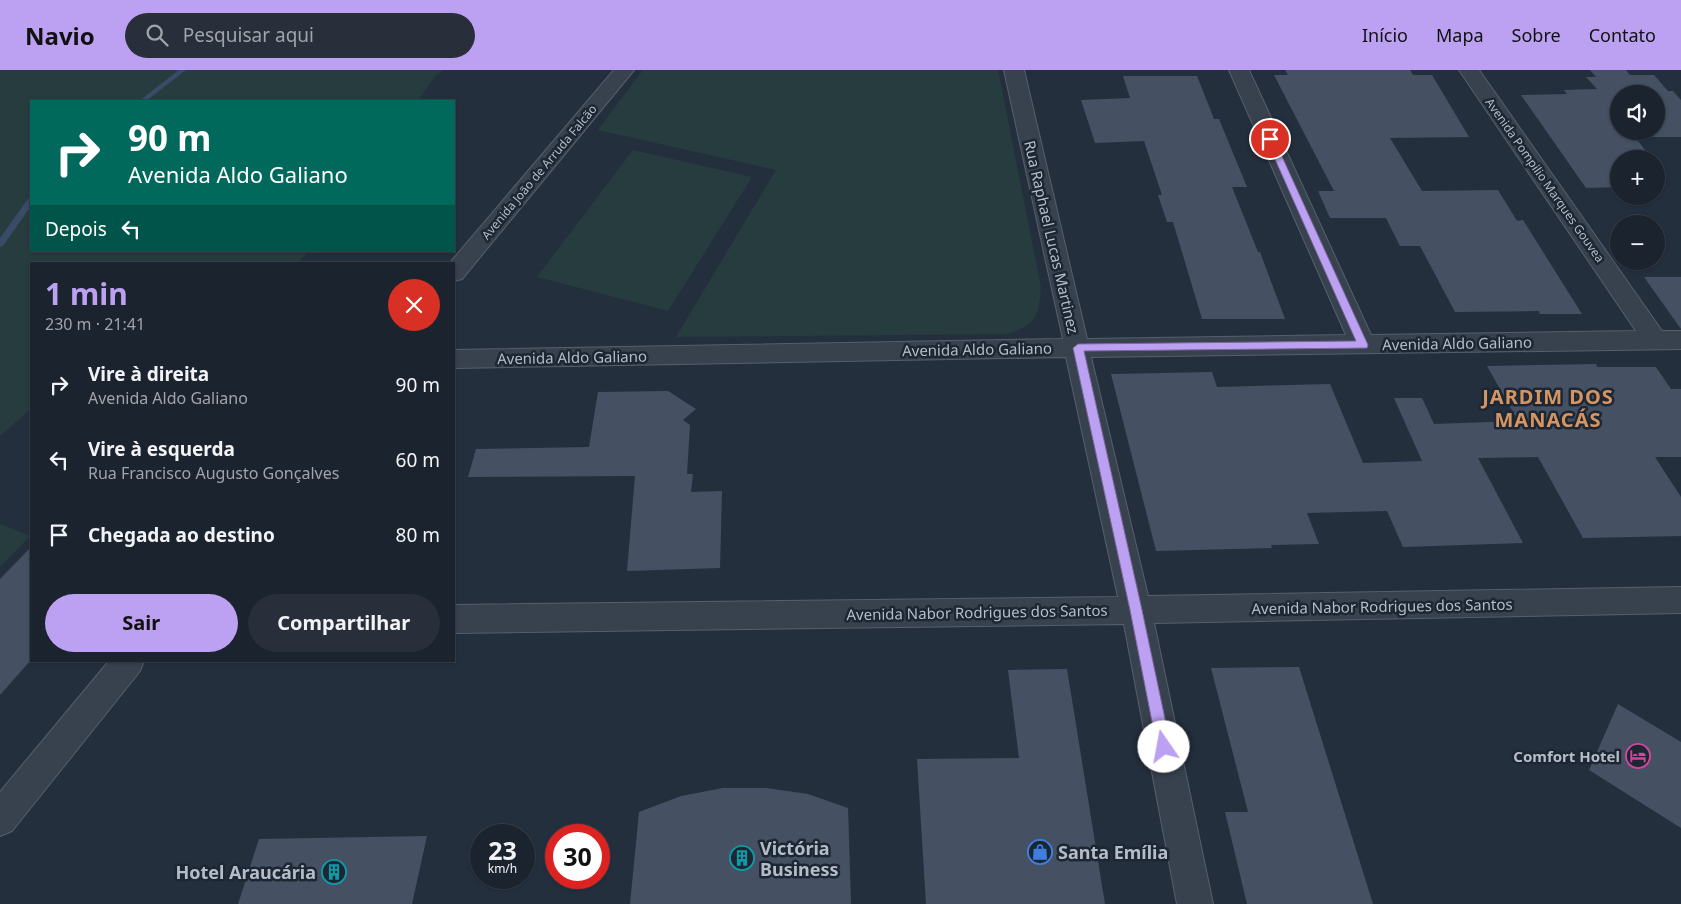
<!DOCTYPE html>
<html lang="pt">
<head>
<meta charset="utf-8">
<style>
  body { margin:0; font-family:"Noto Sans",sans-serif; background:#282f3a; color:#f1f3f6; height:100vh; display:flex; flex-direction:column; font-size:19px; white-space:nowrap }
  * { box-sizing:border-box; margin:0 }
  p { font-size:16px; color:#a0a4aa }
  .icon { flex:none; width:28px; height:28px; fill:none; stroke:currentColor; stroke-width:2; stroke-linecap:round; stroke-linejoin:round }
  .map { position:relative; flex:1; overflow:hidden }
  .drawer { position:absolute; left:30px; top:192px; width:425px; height:400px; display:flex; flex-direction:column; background:#1b232e; border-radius:0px; box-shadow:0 1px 4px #0004,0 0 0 1px #39404a }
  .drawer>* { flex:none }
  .banner { position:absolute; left:30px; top:30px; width:425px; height:152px; border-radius:0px; box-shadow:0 1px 4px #0004,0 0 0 1px #39404a; background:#00695c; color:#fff; overflow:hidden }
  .tools { position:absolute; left:1610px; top:15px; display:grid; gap:10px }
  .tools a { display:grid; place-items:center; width:55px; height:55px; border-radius:50%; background:#1b232e; box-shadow:0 1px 4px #0004,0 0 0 1px #39404a; font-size:25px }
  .speed { position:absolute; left:470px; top:754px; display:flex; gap:10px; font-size:25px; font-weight:700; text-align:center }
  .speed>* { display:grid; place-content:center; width:65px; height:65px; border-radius:50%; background:#1b232e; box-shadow:0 1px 4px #0004,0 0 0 1px #39404a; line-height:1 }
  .speed small { font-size:12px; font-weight:400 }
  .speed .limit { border:8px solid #d22; background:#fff; color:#111 }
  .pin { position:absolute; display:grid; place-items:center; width:42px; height:42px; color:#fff; margin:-21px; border:2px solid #fff; border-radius:50%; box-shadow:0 1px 5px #0007 }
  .me { position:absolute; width:55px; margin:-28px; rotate:348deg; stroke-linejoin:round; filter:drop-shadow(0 0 4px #0008) }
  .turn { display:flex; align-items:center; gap:18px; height:105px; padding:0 15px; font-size:22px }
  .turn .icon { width:65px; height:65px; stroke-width:2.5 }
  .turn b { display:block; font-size:35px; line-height:42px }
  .then { display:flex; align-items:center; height:48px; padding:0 15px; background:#0003; gap:10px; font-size:19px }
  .round { display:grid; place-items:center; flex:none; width:52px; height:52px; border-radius:26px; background:#282f3a }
  .headline { display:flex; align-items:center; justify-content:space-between; height:85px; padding:0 15px }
  h1 { font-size:30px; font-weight:700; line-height:38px; color:#bca0f2 }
  .cta { display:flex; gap:10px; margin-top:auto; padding:10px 15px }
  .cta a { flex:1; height:58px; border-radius:30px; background:#bca0f2; color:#111; font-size:20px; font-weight:700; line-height:58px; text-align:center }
  .cta a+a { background:#282f3a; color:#f1f3f6 }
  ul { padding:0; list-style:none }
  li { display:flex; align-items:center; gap:15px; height:75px; padding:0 15px }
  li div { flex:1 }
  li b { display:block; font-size:19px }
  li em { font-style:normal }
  header { display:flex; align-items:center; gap:30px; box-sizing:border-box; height:70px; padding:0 25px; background:#bca0f2; color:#111 }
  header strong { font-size:24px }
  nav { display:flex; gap:28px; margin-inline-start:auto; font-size:18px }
  .search { width:350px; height:45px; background:#282f3a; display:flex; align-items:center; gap:12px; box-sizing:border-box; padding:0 18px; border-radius:28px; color:#a0a4aa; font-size:19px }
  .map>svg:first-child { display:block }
  .green { fill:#263c3f }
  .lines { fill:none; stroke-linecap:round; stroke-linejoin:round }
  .stream { fill:#394c67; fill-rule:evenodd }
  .building { fill:#455162; fill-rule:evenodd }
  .minor-casing { stroke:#565f6c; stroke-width:2 }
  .minor { fill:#38414e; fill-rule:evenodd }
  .route { fill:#bca0f2; stroke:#7a689d }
  .labels { text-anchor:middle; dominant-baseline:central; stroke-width:5; stroke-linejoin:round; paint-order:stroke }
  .far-street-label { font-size:12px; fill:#b4bcc9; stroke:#1d2633 }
  .street-label { font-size:15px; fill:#b4bcc9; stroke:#1d2633 }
  .poi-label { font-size:15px; font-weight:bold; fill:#b4bcc9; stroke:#1d2633; text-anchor:end }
  .near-poi-label { font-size:18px; font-weight:bold; fill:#b4bcc9; stroke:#1d2633; text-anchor:start }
  .district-label { font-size:20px; font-weight:bold; letter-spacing:1px; fill:#d59563; stroke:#1d2633 }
</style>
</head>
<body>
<header>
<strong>Navio</strong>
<div class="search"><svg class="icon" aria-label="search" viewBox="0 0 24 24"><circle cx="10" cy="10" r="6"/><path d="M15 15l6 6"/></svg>Pesquisar aqui</div>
<nav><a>Início</a><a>Mapa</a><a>Sobre</a><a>Contato</a></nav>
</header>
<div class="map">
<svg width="1681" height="834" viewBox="0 0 1681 834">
  <rect width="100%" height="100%" fill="#242f3e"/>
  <!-- green -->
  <g class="green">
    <polygon points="0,0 443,0 435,6 418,31 31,31 31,181 309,181 296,194 31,194 31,339 0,366"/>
    <path d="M643,0H998L1041,217C1039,246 1036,255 1008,264L676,267L776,100L598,60Z"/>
    <polygon points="633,80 752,107 668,241 537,207"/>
    <polygon points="0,454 30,466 0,497"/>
  </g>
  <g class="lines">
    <!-- stream -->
    <g class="stream">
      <polygon points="179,0 186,0 146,31 139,31"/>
      <polygon points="31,128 31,136 3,176 0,177 0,168 28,129"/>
    </g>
  </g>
  <!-- building -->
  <g class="building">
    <polygon points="1285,0 1410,0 1413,5 1432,5 1469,67 1390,68 1422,121 1498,120 1517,151 1523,150 1582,244 1540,244 1539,241 1455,242 1420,176 1400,176 1386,148 1330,148 1318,121 1334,121 1274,5 1288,5"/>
    <path d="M1590,0H1626L1630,5H1654L1668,21H1673L1681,30V67H1635L1652,89H1619V117L1586,118L1521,25L1567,24L1564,20L1597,19L1586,7H1596ZM1619,24H1656V61H1619Z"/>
    <polygon points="1123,6 1197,6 1214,49 1219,49 1247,117 1232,117 1258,182 1260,182 1285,249 1202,249 1173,152 1167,152 1158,125 1162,125 1144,71 1095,73 1081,30 1130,28"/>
    <polygon points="1644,207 1681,207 1681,259"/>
    <polygon points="1596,294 1597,297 1656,297 1671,319 1681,319 1681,387 1655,387 1681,427 1681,466 1583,468 1538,387 1478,388 1523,473 1403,477 1387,441 1307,443 1319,474 1271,475 1272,478 1156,481 1111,304 1212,302 1217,317 1330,314 1363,393 1422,391 1394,328 1422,328 1434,354 1518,351 1487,296"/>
    <polygon points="668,321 696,339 683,350 690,355 687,404 693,404 691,422 722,421 720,498 627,501 635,406 468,407 476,379 589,377 598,322"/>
    <polygon points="31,477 31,590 0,625 0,509"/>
    <polygon points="1299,597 1373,834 1247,834 1225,742 1248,742 1211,598"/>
    <polygon points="1067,599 1105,834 926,834 917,689 1019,688 1008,600"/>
    <polygon points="1618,634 1681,672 1681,758 1589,700"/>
    <polygon points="723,718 766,718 808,724 848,738 851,834 630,834 639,742 681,726"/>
    <polygon points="427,766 412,834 238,834 259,769"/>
  </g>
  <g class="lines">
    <defs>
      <g id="minor">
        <polygon points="614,0 634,0 462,209 454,211 454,194 449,194"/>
        <polygon points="1004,0 1024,0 1087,269 1346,265 1229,0 1249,0 1371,265 1636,261 1459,0 1479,0 1662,261 1681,261 1681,279 1091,287 1148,526 1681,517 1681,543 1154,553 1213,834 1177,834 1124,554 454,563 454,535 1118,527 1066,287 454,298 454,280 1063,269"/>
        <polygon points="109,591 144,591 140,601 12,761 0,766 0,722"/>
      </g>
    </defs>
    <!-- minor casing -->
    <use href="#minor" class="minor-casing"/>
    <!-- minor -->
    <use href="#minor" class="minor"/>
  </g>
  <!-- route -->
  <polygon class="route" points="1270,66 1274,69 1368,275 1367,278 1084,281 1142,540 1171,677 1169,682 1164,684 1159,682 1157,677 1130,540 1073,278 1078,274 1356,271 1266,69"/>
  <!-- icons -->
  <defs>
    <symbol id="hotel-ring" viewBox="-11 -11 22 22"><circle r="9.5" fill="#1d2633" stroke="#d1479c" stroke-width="1.5"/><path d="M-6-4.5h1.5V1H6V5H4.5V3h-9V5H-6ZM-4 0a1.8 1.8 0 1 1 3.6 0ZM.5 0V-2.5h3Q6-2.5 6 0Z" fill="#d1479c"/></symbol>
    <symbol id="shop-ring" viewBox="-11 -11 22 22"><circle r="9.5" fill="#1d2633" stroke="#3f7fe0" stroke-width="1.5"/><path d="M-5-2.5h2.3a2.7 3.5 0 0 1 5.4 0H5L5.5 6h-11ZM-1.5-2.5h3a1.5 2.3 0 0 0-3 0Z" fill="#3f7fe0"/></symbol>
    <symbol id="building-ring" viewBox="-11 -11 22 22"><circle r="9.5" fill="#1d2633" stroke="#0f9aa8" stroke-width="1.5"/><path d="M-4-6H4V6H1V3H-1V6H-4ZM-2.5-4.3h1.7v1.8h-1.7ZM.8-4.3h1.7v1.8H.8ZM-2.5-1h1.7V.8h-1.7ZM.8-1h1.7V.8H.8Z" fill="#0f9aa8"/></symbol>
  </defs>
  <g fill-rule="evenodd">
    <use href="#hotel-ring" x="1624" y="672" width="28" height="28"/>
    <use href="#shop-ring" x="1026" y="768" width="28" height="28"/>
    <use href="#building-ring" x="728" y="774" width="28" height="28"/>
    <use href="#building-ring" x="320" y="788" width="28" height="28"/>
  </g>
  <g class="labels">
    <!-- far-street labels -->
    <g class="far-street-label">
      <text transform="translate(539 102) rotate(-50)">Avenida João de Arruda Falcão</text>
      <text transform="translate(1545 110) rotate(55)">Avenida Pompilio Marques Gouvea</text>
    </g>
    <!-- street labels -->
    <g class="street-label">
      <text transform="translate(1052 167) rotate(77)">Rua Raphael Lucas Martinez</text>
      <text transform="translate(1457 273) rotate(-1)">Avenida Aldo Galiano</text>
      <text transform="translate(977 279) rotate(-1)">Avenida Aldo Galiano</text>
      <text transform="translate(572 287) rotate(-1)">Avenida Aldo Galiano</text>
      <text transform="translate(1382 536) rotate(-1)">Avenida Nabor Rodrigues dos Santos</text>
      <text transform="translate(977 542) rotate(-1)">Avenida Nabor Rodrigues dos Santos</text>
    </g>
    <!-- poi labels -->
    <g class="poi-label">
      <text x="1620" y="686">Comfort Hotel</text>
    </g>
    <!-- near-poi labels -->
    <g class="near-poi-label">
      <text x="760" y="778">Victória<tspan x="760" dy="21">Business</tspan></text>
      <text x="1058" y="782">Santa Emília</text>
      <text x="316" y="802" text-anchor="end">Hotel Araucária</text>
    </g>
    <!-- district labels -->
    <g class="district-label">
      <text x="1548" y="326">JARDIM DOS<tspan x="1548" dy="23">MANACÁS</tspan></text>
    </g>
  </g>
</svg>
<div class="tools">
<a><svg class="icon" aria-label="sound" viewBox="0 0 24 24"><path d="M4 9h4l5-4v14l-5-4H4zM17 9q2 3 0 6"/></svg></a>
<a>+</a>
<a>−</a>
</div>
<div class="speed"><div>23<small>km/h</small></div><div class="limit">30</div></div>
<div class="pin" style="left:1270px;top:69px;background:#d93025"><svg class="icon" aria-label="arrive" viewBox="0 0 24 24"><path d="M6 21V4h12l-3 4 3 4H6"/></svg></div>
<svg class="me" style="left:1164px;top:677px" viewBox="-20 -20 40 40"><circle r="19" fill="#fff"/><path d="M0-13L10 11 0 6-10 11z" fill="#bca0f2"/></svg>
<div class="banner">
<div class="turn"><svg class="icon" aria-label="right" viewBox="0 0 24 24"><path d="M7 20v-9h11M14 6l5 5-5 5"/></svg><div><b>90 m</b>Avenida Aldo Galiano</div></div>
<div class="then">Depois<svg class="icon" aria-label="left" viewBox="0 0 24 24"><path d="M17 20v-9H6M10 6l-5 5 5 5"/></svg></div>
</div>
<section class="drawer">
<div class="headline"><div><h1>1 min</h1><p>230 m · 21:41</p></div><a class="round" style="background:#d93025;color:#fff"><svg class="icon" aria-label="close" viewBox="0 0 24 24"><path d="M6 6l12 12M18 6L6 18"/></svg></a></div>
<ul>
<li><svg class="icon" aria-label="right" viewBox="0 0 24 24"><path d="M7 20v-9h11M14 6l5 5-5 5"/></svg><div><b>Vire à direita</b><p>Avenida Aldo Galiano</p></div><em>90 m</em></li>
<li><svg class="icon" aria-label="left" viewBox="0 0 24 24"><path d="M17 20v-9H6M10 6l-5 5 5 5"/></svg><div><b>Vire à esquerda</b><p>Rua Francisco Augusto Gonçalves</p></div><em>60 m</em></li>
<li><svg class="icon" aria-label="arrive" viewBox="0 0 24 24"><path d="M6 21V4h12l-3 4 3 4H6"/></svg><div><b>Chegada ao destino</b></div><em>80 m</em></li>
</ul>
<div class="cta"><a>Sair</a><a>Compartilhar</a></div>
</section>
</div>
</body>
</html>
